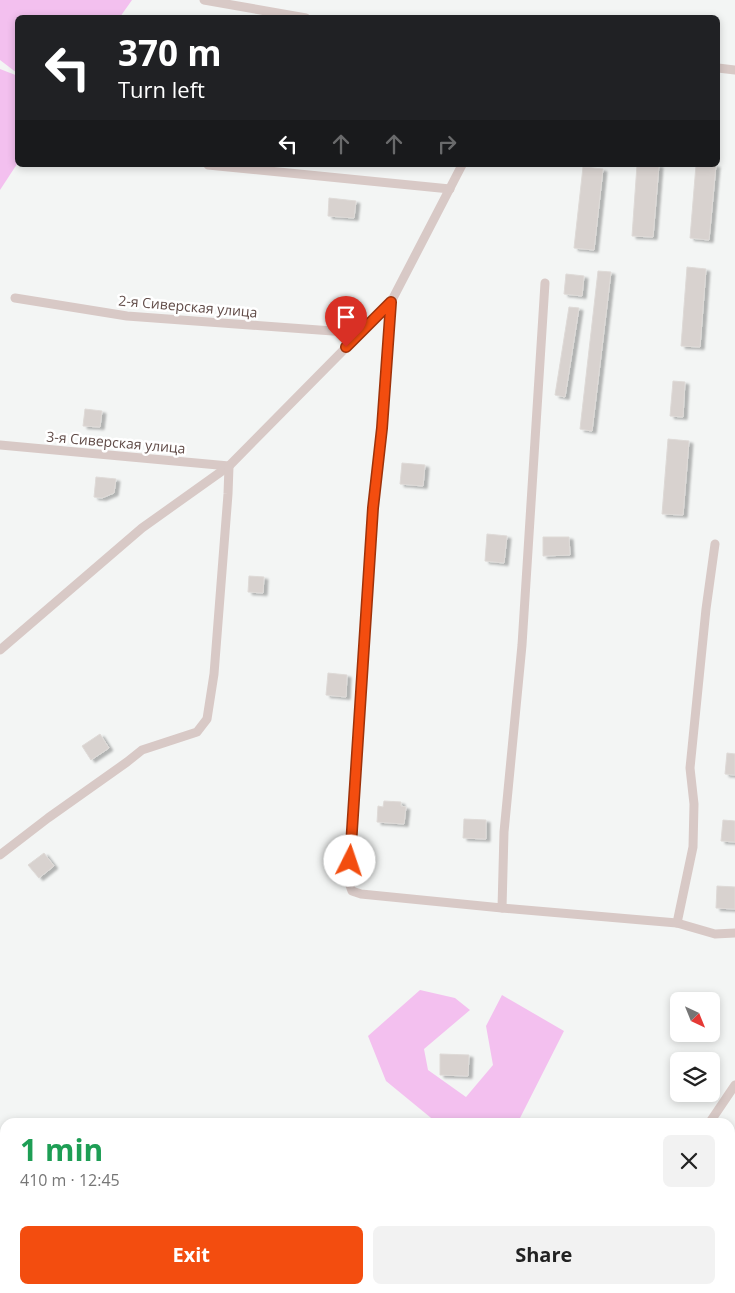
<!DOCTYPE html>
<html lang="en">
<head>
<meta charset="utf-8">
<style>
  body { margin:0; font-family:"Open Sans",sans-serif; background:#f2f2f2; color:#222; height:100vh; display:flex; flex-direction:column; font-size:19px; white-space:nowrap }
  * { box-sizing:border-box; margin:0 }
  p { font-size:16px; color:#767676 }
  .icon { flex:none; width:28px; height:28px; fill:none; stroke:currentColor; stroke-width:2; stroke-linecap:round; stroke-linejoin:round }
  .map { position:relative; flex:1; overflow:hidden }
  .side { position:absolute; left:0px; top:1118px; width:735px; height:176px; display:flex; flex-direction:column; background:#fff; border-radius:15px 15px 0 0; box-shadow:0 2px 8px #0003 }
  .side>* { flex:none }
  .banner { position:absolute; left:15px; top:15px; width:705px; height:152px; border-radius:8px; box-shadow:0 2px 8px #0003; background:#202124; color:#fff; overflow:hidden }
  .needle { width:32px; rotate:137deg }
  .fabs { position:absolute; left:670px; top:992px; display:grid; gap:10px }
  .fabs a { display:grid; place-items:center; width:50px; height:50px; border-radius:8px; background:#fff; box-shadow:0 2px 8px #0003; font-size:25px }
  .pin { position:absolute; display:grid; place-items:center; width:42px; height:42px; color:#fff; margin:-51px -21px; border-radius:50% 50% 50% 0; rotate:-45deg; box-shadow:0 0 5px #0007 }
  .pin .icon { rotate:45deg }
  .me { position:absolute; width:55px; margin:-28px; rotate:4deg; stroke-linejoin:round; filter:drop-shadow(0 0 4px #0008) }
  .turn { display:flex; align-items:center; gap:18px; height:105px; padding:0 20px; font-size:22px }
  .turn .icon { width:65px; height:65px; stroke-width:2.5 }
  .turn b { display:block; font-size:35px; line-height:42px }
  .lanes { display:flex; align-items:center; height:48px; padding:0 20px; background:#0003; justify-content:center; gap:25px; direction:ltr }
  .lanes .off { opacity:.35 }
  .round { display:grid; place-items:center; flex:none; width:52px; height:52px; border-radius:8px; background:#f2f2f2 }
  .headline { display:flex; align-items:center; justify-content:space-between; height:85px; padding:0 20px }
  h1 { font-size:30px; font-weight:700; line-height:38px; color:#1e9e55 }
  .primary-button { display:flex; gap:10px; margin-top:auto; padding:10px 20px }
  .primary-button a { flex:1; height:58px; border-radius:8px; background:#f34d0f; color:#fff; font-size:20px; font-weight:700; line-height:58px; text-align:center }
  .primary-button a+a { background:#f2f2f2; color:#222 }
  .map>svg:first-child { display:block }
  .green { fill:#f3c0ef }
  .building { fill:#d8d2cf; stroke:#dedad7; filter:url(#shadow) }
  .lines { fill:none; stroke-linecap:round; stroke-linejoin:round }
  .minor { stroke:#d8c9c6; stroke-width:9 }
  .route-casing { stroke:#9e320a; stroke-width:12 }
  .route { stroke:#f34d0f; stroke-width:9 }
  .labels { text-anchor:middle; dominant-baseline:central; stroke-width:5; stroke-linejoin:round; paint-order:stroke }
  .street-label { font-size:14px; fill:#624d49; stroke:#fff }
</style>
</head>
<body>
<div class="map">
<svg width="735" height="1293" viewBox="0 0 735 1293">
  <defs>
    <filter id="shadow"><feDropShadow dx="4" dy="2.5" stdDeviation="1" flood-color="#0004"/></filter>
  </defs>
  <rect width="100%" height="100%" fill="#f3f5f4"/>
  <!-- green -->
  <g class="green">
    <polygon points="0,0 132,0 120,17 18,18 17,73 0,60"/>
    <polygon points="0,69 18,76 17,164 0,190"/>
    <polygon points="420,990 455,998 470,1010 424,1049 428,1070 466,1097 493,1065 486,1026 502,995 564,1031 518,1122 436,1122 386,1081 368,1036"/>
    <polygon points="0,1223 5,1229 5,1289 61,1289 65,1293 0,1293"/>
  </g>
  <!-- building -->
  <g class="building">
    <polygon points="637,165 659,165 653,237 632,236"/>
    <polygon points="696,165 716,165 709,240 690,238"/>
    <polygon points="583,167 603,169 594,250 574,248"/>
    <polygon points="329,198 356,201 354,218 328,216"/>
    <polygon points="687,267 706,269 700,347 681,346"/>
    <polygon points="598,271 611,272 592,431 580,429"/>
    <polygon points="566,274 584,276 582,296 564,294"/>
    <polygon points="569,307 579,308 565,397 555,395"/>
    <polygon points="673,381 685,382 683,417 670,416"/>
    <polygon points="85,409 102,411 100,427 83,426"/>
    <polygon points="668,439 689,441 683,515 662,514"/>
    <polygon points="402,463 425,465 423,486 400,484"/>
    <polygon points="96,477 116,479 114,493 102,498 94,497"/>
    <polygon points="487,534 507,536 504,563 485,561"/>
    <polygon points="543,537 569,537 570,555 543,556"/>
    <polygon points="249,576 264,577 263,593 248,592"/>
    <polygon points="328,673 347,675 346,697 326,695"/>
    <polygon points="100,734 109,748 91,760 82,746"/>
    <polygon points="727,753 735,754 735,775 725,774"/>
    <polygon points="384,801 401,802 401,806 406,807 404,824 377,822 378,806 383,807"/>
    <polygon points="464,819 486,820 486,839 463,838"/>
    <polygon points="723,820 735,821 735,842 721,841"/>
    <polygon points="44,853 54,866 39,878 28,865"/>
    <polygon points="717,886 735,887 735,909 716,908"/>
    <polygon points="440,1054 469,1055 468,1076 440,1075"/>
  </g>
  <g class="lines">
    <!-- minor -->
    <g class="minor">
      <polyline points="204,0 306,18"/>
      <polyline points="718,68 735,70"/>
      <polyline points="208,165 450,189"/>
      <polyline points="15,298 127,316 360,333"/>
      <polyline points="391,302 382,428 373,509 348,880 352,891 361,894 502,908 677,923 715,934 735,933"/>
      <polyline points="0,445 229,466"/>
      <polyline points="0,650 142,528 229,466 391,302 462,165"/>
      <polyline points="0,855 48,818 127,762 142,750 197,732 207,719 214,674 228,494 229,466"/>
      <polyline points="502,908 504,832 522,645 545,283"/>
      <polyline points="677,923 693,847 694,804 690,768 706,609 715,544"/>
      <polyline points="710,1122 735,1085"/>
      <polyline points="730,1287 735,1277"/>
      <polyline points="411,1289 420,1293"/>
      <polyline points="638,1293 641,1289"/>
    </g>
  </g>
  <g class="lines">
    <defs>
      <polyline id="route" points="346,347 391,302 382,428 373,508 350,861"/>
    </defs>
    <!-- route casing -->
    <use href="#route" class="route-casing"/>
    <!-- route -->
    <use href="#route" class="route"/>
  </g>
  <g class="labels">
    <!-- street labels -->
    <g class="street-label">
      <text transform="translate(188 306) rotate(5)">2-я Сиверская улица</text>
      <text transform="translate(116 442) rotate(5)">3-я Сиверская улица</text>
    </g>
  </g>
</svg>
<div class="fabs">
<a><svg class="needle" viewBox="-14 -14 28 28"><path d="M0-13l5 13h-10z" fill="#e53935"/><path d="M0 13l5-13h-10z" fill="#767676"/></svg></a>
<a><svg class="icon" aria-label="layers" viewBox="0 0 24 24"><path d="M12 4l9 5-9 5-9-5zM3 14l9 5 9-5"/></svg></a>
</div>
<div class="pin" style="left:346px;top:347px;background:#d93025"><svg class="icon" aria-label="arrive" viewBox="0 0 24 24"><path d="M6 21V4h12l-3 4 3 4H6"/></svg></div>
<svg class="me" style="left:350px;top:861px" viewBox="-20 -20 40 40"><circle r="19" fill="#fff"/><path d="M0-13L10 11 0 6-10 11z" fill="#f34d0f"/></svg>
<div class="banner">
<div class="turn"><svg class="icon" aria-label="left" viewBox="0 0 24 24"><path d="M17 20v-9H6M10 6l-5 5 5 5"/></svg><div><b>370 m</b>Turn left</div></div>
<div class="lanes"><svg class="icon" aria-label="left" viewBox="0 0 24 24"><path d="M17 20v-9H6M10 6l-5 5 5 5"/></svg><svg class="icon off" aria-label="ahead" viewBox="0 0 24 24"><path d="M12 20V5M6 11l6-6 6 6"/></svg><svg class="icon off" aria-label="ahead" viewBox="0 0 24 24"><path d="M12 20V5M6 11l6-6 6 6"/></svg><svg class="icon off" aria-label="right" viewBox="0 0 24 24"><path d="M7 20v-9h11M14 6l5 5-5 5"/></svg></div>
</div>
<section class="side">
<div class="headline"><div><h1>1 min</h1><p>410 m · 12:45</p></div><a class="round"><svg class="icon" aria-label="close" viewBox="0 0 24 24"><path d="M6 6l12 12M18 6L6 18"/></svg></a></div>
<div class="primary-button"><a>Exit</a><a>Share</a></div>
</section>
</div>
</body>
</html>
